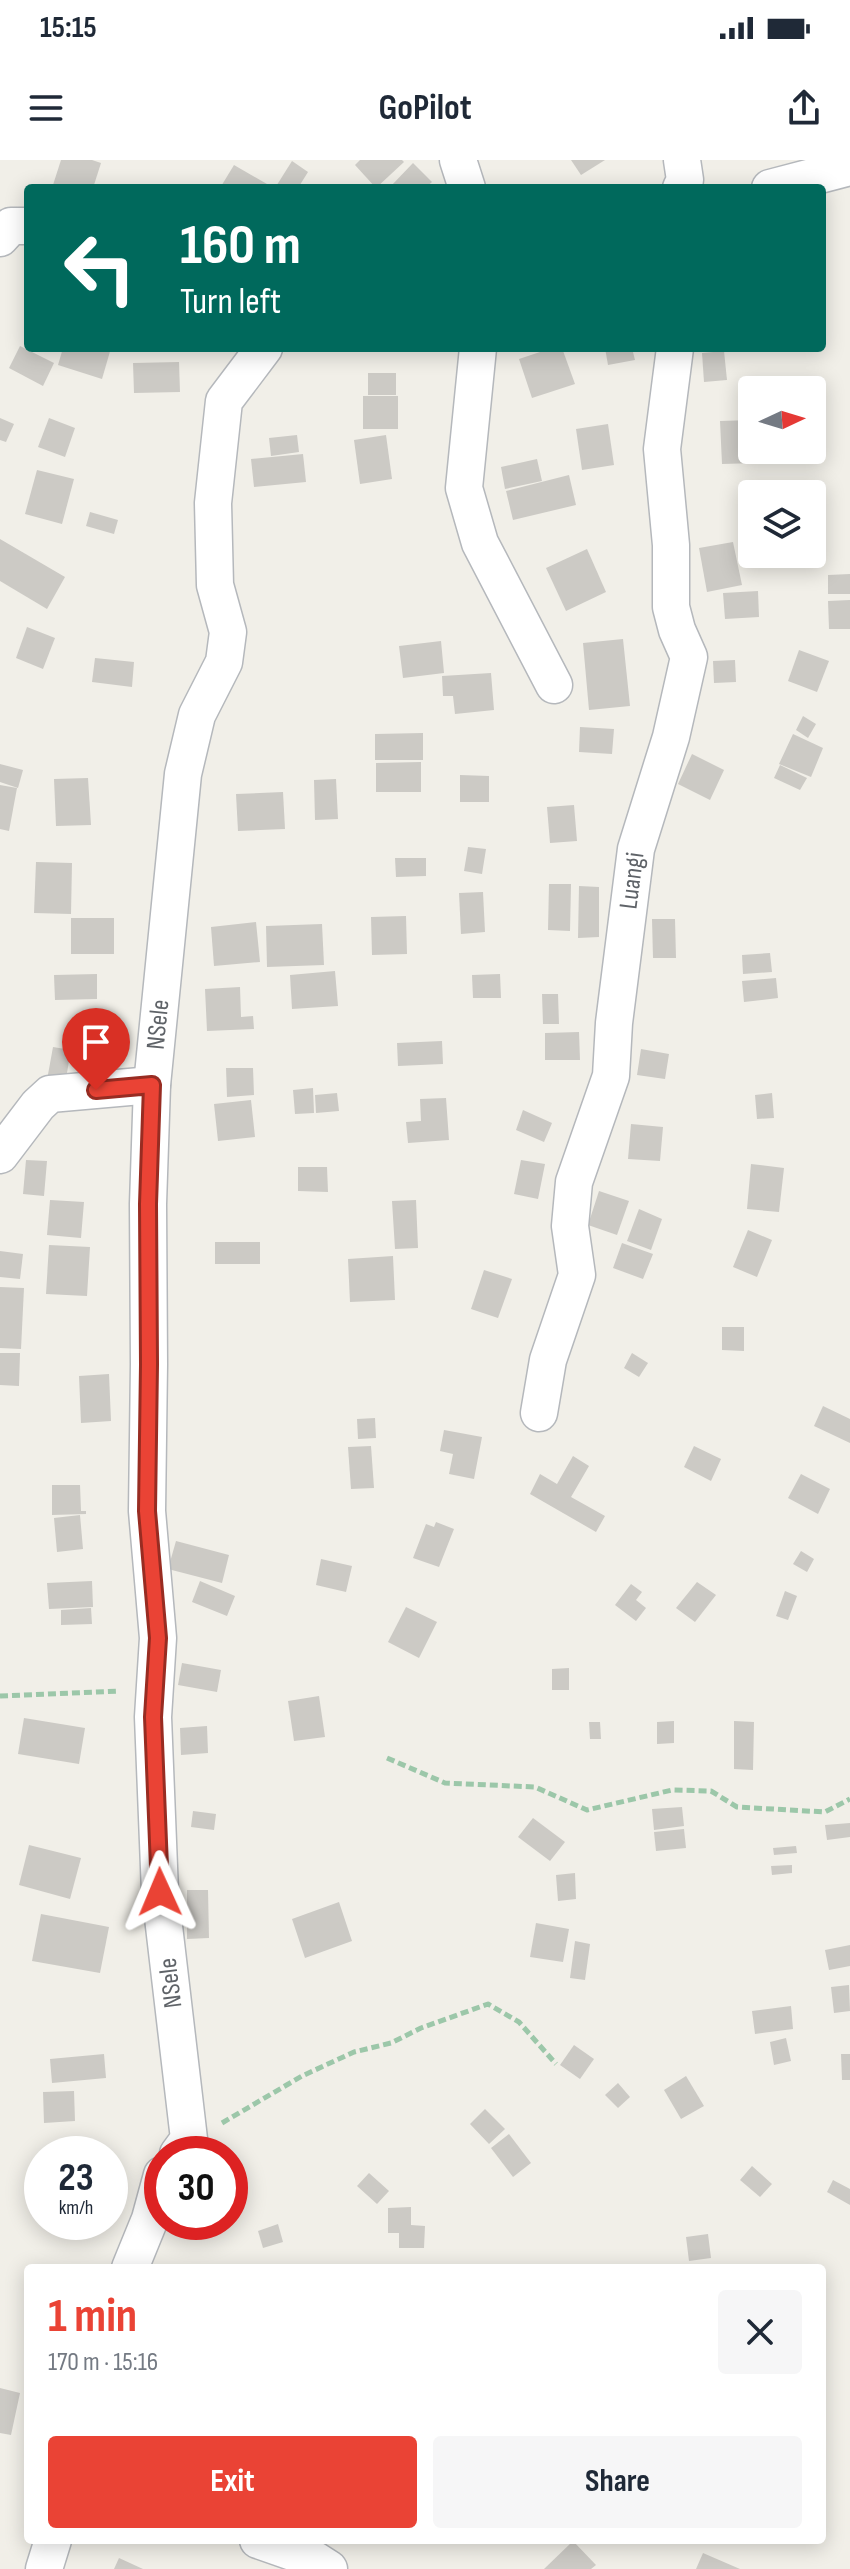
<!DOCTYPE html>
<html lang="en">
<head>
<meta charset="utf-8">
<style>
  body { margin:0; font-family:"Sofia Sans Condensed",sans-serif; background:#f6f6f7; color:#1f2937; height:100vh; display:flex; flex-direction:column; font-size:30px; white-space:nowrap }
  * { box-sizing:border-box; margin:0 }
  p { font-size:26px; color:#747a83 }
  .icon { flex:none; width:44px; height:44px; fill:none; stroke:currentColor; stroke-width:2; stroke-linecap:round; stroke-linejoin:round }
  .map { position:relative; flex:1; overflow:hidden }
  .panel { position:absolute; left:24px; top:2104px; width:802px; height:280px; display:flex; flex-direction:column; background:#fff; border-radius:8px; box-shadow:0 4px 20px #0003 }
  .panel>* { flex:none }
  .hud { position:absolute; left:24px; top:24px; width:802px; height:168px; border-radius:8px; box-shadow:0 4px 20px #0003; background:#00695c; color:#fff; overflow:hidden }
  .needle { width:52px; rotate:86deg }
  .tools { position:absolute; left:738px; top:216px; display:grid; gap:16px }
  .tools a { display:grid; place-items:center; width:88px; height:88px; border-radius:8px; background:#fff; box-shadow:0 4px 20px #0003; font-size:40px }
  .speed { position:absolute; left:24px; top:1976px; display:flex; gap:16px; font-size:40px; font-weight:700; text-align:center }
  .speed>* { display:grid; place-content:center; width:104px; height:104px; border-radius:50%; background:#fff; box-shadow:0 4px 20px #0003; line-height:1 }
  .speed small { font-size:20px; font-weight:400 }
  .speed .limit { border:12px solid #d22; background:#fff; color:#111 }
  .pin { position:absolute; display:grid; place-items:center; width:68px; height:68px; color:#fff; margin:-82px -34px; border-radius:50% 50% 50% 0; rotate:-45deg; box-shadow:0 0 8px #0007 }
  .pin .icon { rotate:45deg }
  .me { position:absolute; width:88px; margin:-44px; rotate:359deg; stroke-linejoin:round; filter:drop-shadow(0 0 6px #0008) }
  .turn { display:flex; align-items:center; gap:28px; height:168px; padding:0 24px; font-size:36px }
  .turn .icon { width:104px; height:104px; stroke-width:2.5 }
  .turn b { display:block; font-size:56px; line-height:68px }
  .round { display:grid; place-items:center; flex:none; width:84px; height:84px; border-radius:8px; background:#f6f6f7 }
  .overview { display:flex; align-items:center; justify-content:space-between; height:136px; padding:0 24px }
  h1 { font-size:48px; font-weight:700; line-height:60px; color:#ea4335 }
  .primary-button { display:flex; gap:16px; margin-top:auto; padding:16px 24px }
  .primary-button a { flex:1; height:92px; border-radius:8px; background:#ea4335; color:#fff; font-size:32px; font-weight:700; line-height:92px; text-align:center }
  .primary-button a+a { background:#f6f6f7; color:#1f2937 }
  .status { display:flex; justify-content:space-between; align-items:center; height:56px; padding:0 40px; background:#fff; direction:ltr }
  .status svg { height:22px; fill:currentColor }
  header { display:flex; justify-content:space-between; align-items:center; height:104px; padding:0 24px; background:#fff; font-size:36px; font-weight:700 }
  .map>svg:first-child { display:block }
  .building { fill:#cccac5 }
  .lines { fill:none; stroke-linecap:round; stroke-linejoin:round }
  .minor-casing { stroke:#b5b8bc; stroke-width:39 }
  .path { stroke:#9cc7a9; stroke-width:5; stroke-dasharray:8 4; stroke-linecap:butt }
  .minor { stroke:#fff; stroke-width:36 }
  .route-casing { stroke:#982c22; stroke-width:20 }
  .route { stroke:#ea4335; stroke-width:14 }
  .labels { text-anchor:middle; dominant-baseline:central; stroke-width:6; stroke-linejoin:round; paint-order:stroke }
  .street-label { font-size:26px; fill:#5f6368; stroke:#fff }
</style>
</head>
<body>
<div class="status"><b>15:15</b><svg viewBox="0 0 49 12"><path d="M0 12V9h3v3zM5 12V6h3v6zM10 12V3h3v9zM15 12V0h3v12zM26 1h20v11H26zM47 4h2v5h-2z"/></svg></div>
<header><svg class="icon" aria-label="menu" viewBox="0 0 24 24"><path d="M4 6h16M4 12h16M4 18h16"/></svg>GoPilot<svg class="icon" aria-label="share" viewBox="0 0 24 24"><path d="M12 15V3M7 8l5-5 5 5M5 13v7h14v-7"/></svg></header>
<div class="map">
<svg width="850" height="2409" viewBox="0 0 850 2409">
  <rect width="100%" height="100%" fill="#f1efe8"/>
  <!-- building -->
  <g class="building">
    <polygon points="61,0 92,0 101,3 93,28 52,28"/>
    <polygon points="360,0 402,0 404,2 376,28 355,5"/>
    <polygon points="571,0 605,0 581,15"/>
    <polygon points="292,1 308,12 298,28 275,28"/>
    <polygon points="413,3 432,22 425,28 393,28 391,26"/>
    <polygon points="234,5 267,24 265,28 220,28"/>
    <polygon points="20,186 54,203 43,226 9,208"/>
    <polygon points="63,188 111,188 102,219 58,205"/>
    <polygon points="552,188 562,188 575,224 532,238 519,199"/>
    <polygon points="605,188 632,188 635,200 608,205"/>
    <polygon points="724,191 727,220 704,222 702,193"/>
    <polygon points="179,202 180,232 134,233 133,203"/>
    <rect x="368" y="213" width="28" height="22"/>
    <rect x="363" y="236" width="35" height="33"/>
    <polygon points="812,248 815,248 821,283 812,284"/>
    <polygon points="0,258 14,264 6,282 0,280"/>
    <polygon points="49,258 75,268 65,297 38,287"/>
    <polygon points="752,260 752,290 756,290 757,303 722,304 720,261"/>
    <polygon points="608,264 614,305 582,310 576,269"/>
    <polygon points="297,275 299,292 271,296 269,278"/>
    <polygon points="386,275 392,319 360,324 354,280"/>
    <polygon points="303,294 306,322 254,327 251,299"/>
    <polygon points="537,299 542,321 505,329 501,307"/>
    <polygon points="37,310 74,319 62,364 25,354"/>
    <polygon points="569,315 576,345 513,360 506,331"/>
    <polygon points="90,352 118,360 114,374 86,366"/>
    <polygon points="0,379 65,417 47,449 0,421"/>
    <polygon points="733,382 742,425 707,432 699,388"/>
    <polygon points="587,389 606,432 566,451 546,408"/>
    <polygon points="850,414 850,434 828,434 828,415"/>
    <polygon points="758,431 759,457 725,459 723,433"/>
    <polygon points="850,440 850,469 829,469 828,441"/>
    <polygon points="27,467 55,478 43,509 16,498"/>
    <polygon points="623,479 630,546 589,550 583,483"/>
    <polygon points="441,481 444,513 403,518 399,486"/>
    <polygon points="799,490 829,501 817,532 788,521"/>
    <polygon points="95,498 134,502 132,527 92,522"/>
    <polygon points="735,500 736,522 714,523 713,501"/>
    <polygon points="491,513 494,550 455,554 453,536 443,536 442,516"/>
    <polygon points="803,556 816,564 808,578 796,570"/>
    <polygon points="580,567 614,569 612,594 579,592"/>
    <polygon points="423,573 423,600 375,600 375,574"/>
    <polygon points="793,574 823,588 811,617 779,604"/>
    <polygon points="692,594 724,610 710,640 678,624"/>
    <polygon points="421,602 421,632 376,632 376,603"/>
    <polygon points="0,604 23,610 18,628 0,622"/>
    <polygon points="780,605 807,618 800,630 774,618"/>
    <polygon points="460,615 489,616 489,642 460,642"/>
    <polygon points="88,618 91,665 56,666 54,619"/>
    <polygon points="336,619 338,659 315,660 314,620"/>
    <polygon points="0,625 17,628 9,671 0,669"/>
    <polygon points="283,632 285,669 238,671 236,634"/>
    <polygon points="574,645 577,681 550,683 547,647"/>
    <polygon points="468,687 486,689 482,714 464,711"/>
    <polygon points="395,698 426,698 426,716 396,717"/>
    <polygon points="36,702 72,703 71,754 34,753"/>
    <polygon points="549,724 571,724 570,771 548,770"/>
    <polygon points="579,726 599,727 599,777 578,778"/>
    <polygon points="483,732 485,772 461,774 459,733"/>
    <polygon points="406,756 407,794 372,795 371,757"/>
    <rect x="71" y="758" width="43" height="36"/>
    <polygon points="652,759 675,759 676,798 653,798"/>
    <polygon points="256,762 260,802 214,806 211,767"/>
    <polygon points="322,764 324,805 267,807 266,766"/>
    <polygon points="770,793 772,812 743,814 742,795"/>
    <polygon points="335,811 338,846 292,849 290,815"/>
    <polygon points="97,814 97,839 55,840 54,815"/>
    <polygon points="500,814 501,838 473,838 472,815"/>
    <polygon points="776,818 778,838 744,842 742,821"/>
    <polygon points="240,827 241,857 253,856 254,869 207,871 205,829"/>
    <polygon points="542,834 558,834 559,864 543,864"/>
    <polygon points="579,872 580,900 545,900 545,873"/>
    <polygon points="442,881 443,904 398,906 397,883"/>
    <polygon points="53,887 71,890 65,924 47,920"/>
    <polygon points="641,889 669,894 665,919 637,915"/>
    <polygon points="226,908 253,908 254,935 227,937"/>
    <polygon points="313,928 314,953 295,954 293,930"/>
    <polygon points="337,933 339,951 316,953 315,935"/>
    <polygon points="772,933 774,958 757,959 755,935"/>
    <polygon points="446,938 449,980 408,983 406,962 421,961 420,939"/>
    <polygon points="251,940 255,977 218,981 214,944"/>
    <polygon points="523,950 552,963 544,982 516,970"/>
    <polygon points="631,964 663,967 660,1001 628,999"/>
    <polygon points="26,1000 47,1001 44,1036 23,1034"/>
    <polygon points="521,1000 545,1004 538,1039 514,1034"/>
    <polygon points="751,1004 784,1008 779,1052 747,1049"/>
    <polygon points="298,1007 327,1007 328,1032 298,1031"/>
    <polygon points="599,1031 629,1041 617,1075 588,1065"/>
    <polygon points="50,1040 84,1042 81,1078 47,1075"/>
    <polygon points="416,1040 418,1088 395,1089 392,1041"/>
    <polygon points="639,1049 662,1059 651,1090 627,1081"/>
    <polygon points="748,1070 772,1080 757,1117 733,1107"/>
    <rect x="215" y="1082" width="45" height="22"/>
    <polygon points="622,1083 653,1094 643,1119 613,1108"/>
    <polygon points="49,1085 90,1087 87,1136 46,1134"/>
    <polygon points="0,1091 23,1094 20,1119 0,1117"/>
    <polygon points="393,1096 395,1140 350,1142 348,1099"/>
    <polygon points="484,1110 512,1119 498,1158 471,1149"/>
    <polygon points="0,1127 24,1128 21,1189 0,1188"/>
    <polygon points="722,1167 744,1167 744,1191 722,1190"/>
    <polygon points="0,1193 20,1193 19,1226 0,1225"/>
    <polygon points="632,1193 648,1203 639,1217 624,1208"/>
    <polygon points="109,1214 111,1261 81,1263 79,1216"/>
    <polygon points="823,1246 850,1259 850,1283 814,1266"/>
    <polygon points="375,1258 376,1278 358,1279 357,1259"/>
    <polygon points="444,1270 482,1277 474,1319 449,1314 453,1294 440,1291"/>
    <polygon points="371,1286 374,1328 351,1329 348,1287"/>
    <polygon points="694,1286 721,1299 711,1321 684,1307"/>
    <polygon points="573,1296 589,1306 571,1337 605,1356 596,1372 530,1334 540,1314 557,1324"/>
    <polygon points="801,1314 830,1329 818,1354 788,1338"/>
    <polygon points="52,1325 80,1325 81,1351 86,1351 86,1354 52,1355"/>
    <polygon points="80,1355 83,1389 57,1392 54,1358"/>
    <polygon points="436,1362 454,1369 439,1407 413,1398 426,1364 434,1367"/>
    <polygon points="176,1381 229,1395 222,1423 168,1409"/>
    <polygon points="801,1391 814,1399 807,1412 793,1404"/>
    <polygon points="321,1399 352,1406 346,1432 316,1425"/>
    <polygon points="92,1421 93,1447 49,1449 47,1423"/>
    <polygon points="200,1421 235,1436 227,1456 192,1442"/>
    <polygon points="697,1422 716,1435 695,1462 676,1448"/>
    <polygon points="631,1424 642,1432 636,1440 646,1448 636,1461 615,1445"/>
    <polygon points="785,1431 797,1436 788,1460 776,1456"/>
    <polygon points="406,1447 437,1462 419,1498 388,1482"/>
    <polygon points="91,1448 92,1464 61,1465 61,1450"/>
    <polygon points="182,1503 221,1510 217,1532 178,1525"/>
    <polygon points="569,1508 569,1530 552,1530 552,1509"/>
    <polygon points="319,1536 325,1577 294,1581 288,1541"/>
    <polygon points="24,1558 85,1568 79,1604 18,1594"/>
    <polygon points="674,1561 674,1583 657,1584 657,1562"/>
    <polygon points="734,1561 754,1562 753,1610 734,1609"/>
    <polygon points="589,1562 600,1562 601,1579 590,1579"/>
    <polygon points="207,1566 208,1593 181,1595 180,1568"/>
    <polygon points="682,1647 684,1666 654,1670 652,1649"/>
    <polygon points="193,1651 216,1654 214,1670 191,1667"/>
    <polygon points="533,1658 565,1682 550,1701 518,1677"/>
    <polygon points="850,1663 850,1677 827,1680 825,1665"/>
    <polygon points="684,1669 686,1688 656,1691 654,1672"/>
    <polygon points="29,1685 81,1698 70,1739 19,1725"/>
    <polygon points="796,1686 797,1693 774,1695 773,1688"/>
    <polygon points="792,1705 792,1713 772,1715 771,1706"/>
    <polygon points="575,1713 576,1739 558,1741 556,1715"/>
    <polygon points="187,1730 208,1730 209,1778 187,1779"/>
    <polygon points="339,1742 352,1781 305,1798 292,1759"/>
    <polygon points="41,1754 109,1767 100,1813 32,1801"/>
    <polygon points="536,1763 569,1769 563,1802 530,1797"/>
    <polygon points="575,1781 590,1784 585,1820 570,1818"/>
    <polygon points="850,1785 850,1806 829,1810 825,1790"/>
    <polygon points="849,1825 850,1851 834,1853 831,1827"/>
    <polygon points="791,1846 793,1869 755,1874 752,1851"/>
    <polygon points="786,1878 791,1901 774,1905 770,1882"/>
    <polygon points="574,1885 594,1899 580,1919 560,1905"/>
    <polygon points="104,1894 106,1918 52,1923 50,1899"/>
    <polygon points="841,1894 850,1894 850,1920 842,1920"/>
    <polygon points="686,1916 704,1946 681,1959 664,1930"/>
    <polygon points="618,1923 630,1937 618,1948 605,1935"/>
    <polygon points="74,1931 75,1961 44,1963 43,1932"/>
    <polygon points="485,1949 505,1969 489,1984 470,1964"/>
    <polygon points="509,1974 531,2003 513,2017 491,1988"/>
    <polygon points="752,2006 772,2024 760,2037 740,2020"/>
    <polygon points="369,2013 389,2031 377,2044 357,2026"/>
    <polygon points="833,2020 850,2029 850,2045 827,2032"/>
    <polygon points="411,2047 411,2065 425,2066 424,2088 399,2088 399,2073 388,2073 388,2048"/>
    <polygon points="278,2064 283,2082 263,2088 258,2071"/>
    <polygon points="708,2074 711,2098 689,2101 686,2077"/>
    <polygon points="0,2228 20,2233 11,2275 0,2273"/>
    <polygon points="573,2381 596,2405 591,2409 544,2409"/>
    <polygon points="703,2393 740,2409 696,2409"/>
    <polygon points="119,2398 143,2409 114,2409"/>
  </g>
  <g class="lines">
    <defs>
      <g id="minor">
        <polyline points="458,0 467,28"/>
        <polyline points="681,28 685,20 682,0"/>
        <polyline points="770,28 850,7"/>
        <polyline points="0,78 11,66 28,66"/>
        <polyline points="478,188 464,328 480,383 554,525"/>
        <polyline points="0,995 38,945 50,934 152,925"/>
        <path id="s1" d="M539,1253L548,1200L577,1115L570,1066L574,1022L611,916L614,863L636,689L671,577L689,497L677,470L671,447V385L662,289L675,188"/>
        <path id="s2" d="M178,1994L189,1979L160,1732L153,1557L158,1478L147,1351L149,1204L148,1044L152,925L183,614L197,555L224,502L228,472L215,425L213,343L224,241L264,188"/>
        <polyline points="130,2108 150,2059 162,2015"/>
        <polyline points="258,2380 315,2400 329,2409"/>
        <polyline points="44,2409 53,2380"/>
      </g>
    </defs>
    <!-- minor casing -->
    <use href="#minor" class="minor-casing"/>
    <!-- path -->
    <g class="path">
      <polyline points="0,1536 119,1531"/>
      <polyline points="387,1598 445,1623 535,1627 587,1650 672,1630 711,1631 737,1647 825,1652 850,1639"/>
      <polyline points="222,1963 302,1916 354,1892 391,1883 421,1868 488,1844 519,1862 556,1904"/>
    </g>
    <!-- minor -->
    <use href="#minor" class="minor"/>
  </g>
  <g class="lines">
    <defs>
      <polyline id="route" points="96,930 152,925 148,1044 149,1204 147,1351 158,1478 153,1557 160,1732"/>
    </defs>
    <!-- route casing -->
    <use href="#route" class="route-casing"/>
    <!-- route -->
    <use href="#route" class="route"/>
  </g>
  <g class="labels">
    <!-- street labels -->
    <g class="street-label">
      <text stroke="none"><textPath href="#s1" startOffset="546">Luangi</textPath></text>
      <text stroke="none"><textPath href="#s2" startOffset="1136">NSele</textPath></text>
      <text transform="translate(171 1823) rotate(-97)">NSele</text>
    </g>
  </g>
</svg>
<div class="tools">
<a><svg class="needle" viewBox="-14 -14 28 28"><path d="M0-13l5 13h-10z" fill="#e53935"/><path d="M0 13l5-13h-10z" fill="#747a83"/></svg></a>
<a><svg class="icon" aria-label="layers" viewBox="0 0 24 24"><path d="M12 4l9 5-9 5-9-5zM3 14l9 5 9-5"/></svg></a>
</div>
<div class="speed"><div>23<small>km/h</small></div><div class="limit">30</div></div>
<div class="pin" style="left:96px;top:930px;background:#d93025"><svg class="icon" aria-label="arrive" viewBox="0 0 24 24"><path d="M6 21V4h12l-3 4 3 4H6"/></svg></div>
<svg class="me" style="left:160px;top:1732px" viewBox="-20 -20 40 40"><path d="M0-17L14 15 0 8-14 15z" fill="#ea4335" stroke="#fff" stroke-width="4"/></svg>
<div class="hud">
<div class="turn"><svg class="icon" aria-label="left" viewBox="0 0 24 24"><path d="M17 20v-9H6M10 6l-5 5 5 5"/></svg><div><b>160 m</b>Turn left</div></div>
</div>
<section class="panel">
<div class="overview"><div><h1>1 min</h1><p>170 m · 15:16</p></div><a class="round"><svg class="icon" aria-label="close" viewBox="0 0 24 24"><path d="M6 6l12 12M18 6L6 18"/></svg></a></div>
<div class="primary-button"><a>Exit</a><a>Share</a></div>
</section>
</div>
</body>
</html>
